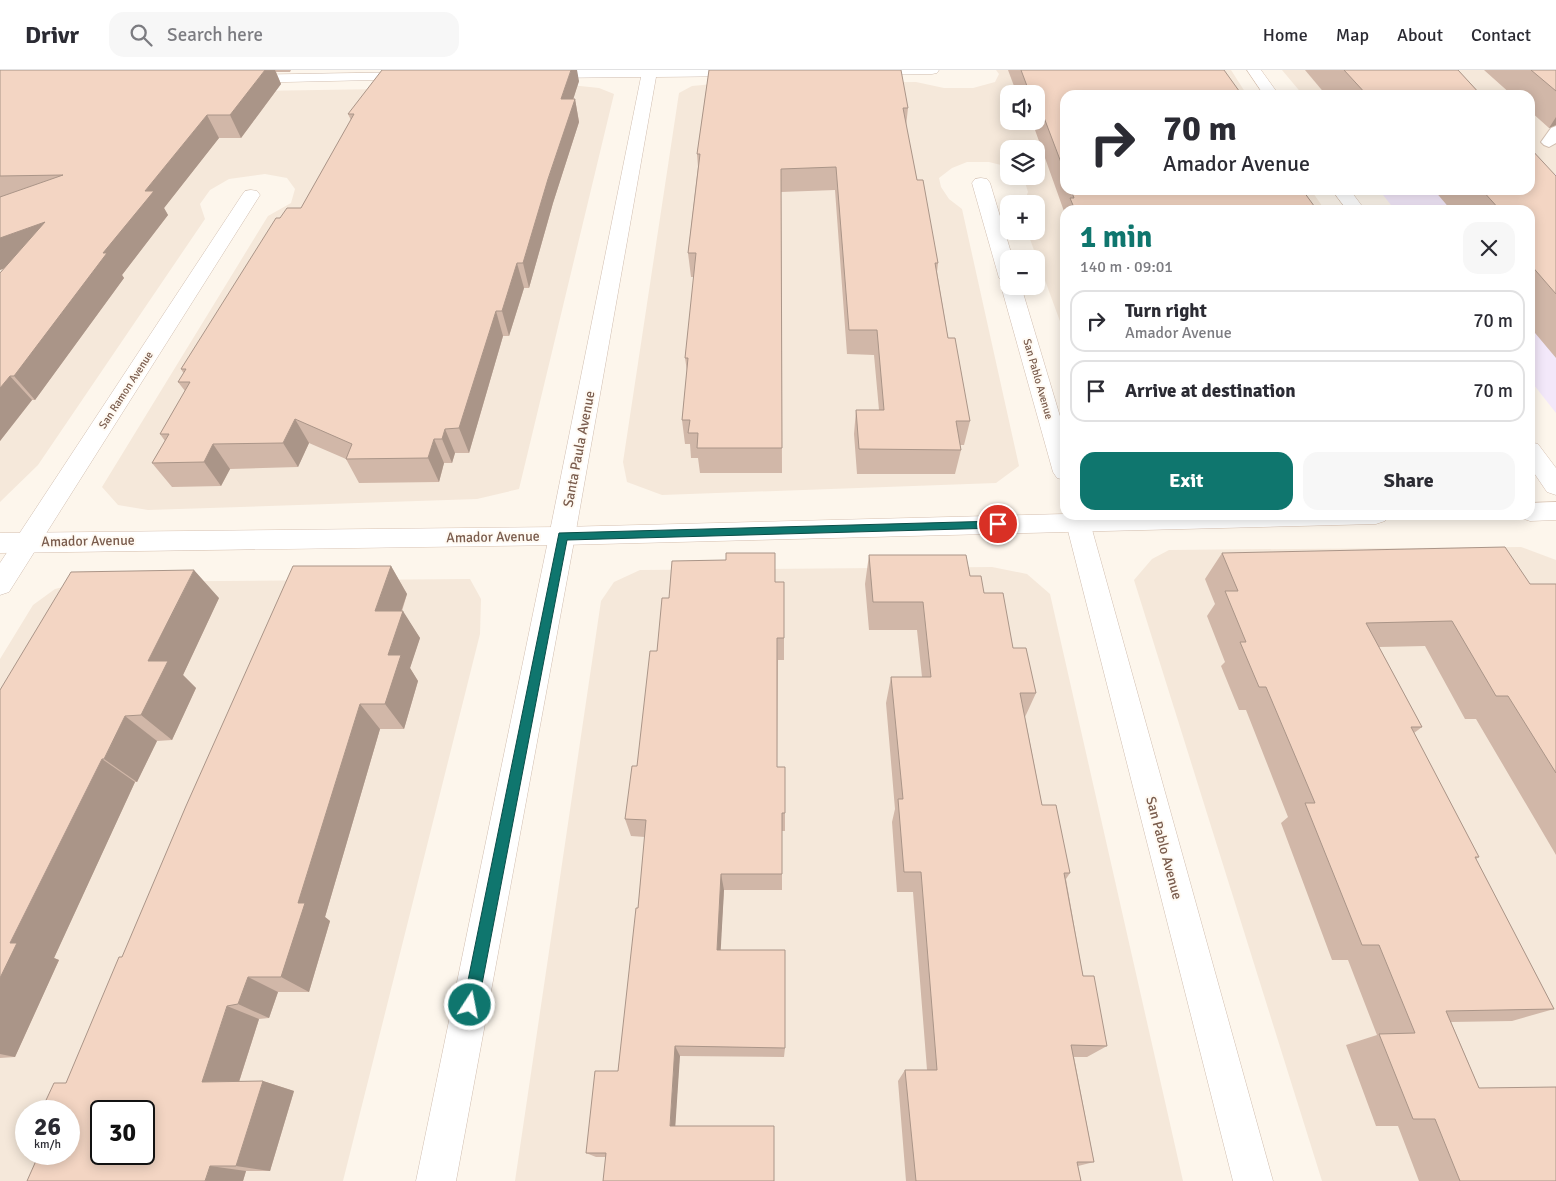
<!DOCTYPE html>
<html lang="en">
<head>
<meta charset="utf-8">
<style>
  body { margin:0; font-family:Signika,sans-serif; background:#f7f7f7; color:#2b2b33; height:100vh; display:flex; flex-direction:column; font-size:19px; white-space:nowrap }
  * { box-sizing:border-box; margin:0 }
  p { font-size:16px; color:#7c7c81 }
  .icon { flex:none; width:28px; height:28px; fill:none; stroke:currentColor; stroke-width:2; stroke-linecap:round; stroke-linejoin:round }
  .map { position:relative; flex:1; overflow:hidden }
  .details { position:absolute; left:1060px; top:135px; width:475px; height:315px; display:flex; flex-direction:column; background:#fff; border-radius:15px; box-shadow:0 2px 12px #0003 }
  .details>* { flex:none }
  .hud { position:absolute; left:1060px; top:20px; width:475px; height:105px; border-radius:15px; box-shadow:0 2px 12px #0003; background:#fff; color:#2b2b33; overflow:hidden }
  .controls { position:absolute; left:1000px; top:15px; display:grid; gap:10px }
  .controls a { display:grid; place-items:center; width:45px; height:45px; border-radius:10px; background:#fff; box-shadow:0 2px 12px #0003; font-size:25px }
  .speed { position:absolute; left:15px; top:1030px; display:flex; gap:10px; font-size:25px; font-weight:700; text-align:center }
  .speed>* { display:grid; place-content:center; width:65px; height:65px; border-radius:50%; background:#fff; box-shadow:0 2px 12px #0003; line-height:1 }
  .speed small { font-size:12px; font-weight:400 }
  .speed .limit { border:2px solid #111; border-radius:8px; background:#fff; color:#111 }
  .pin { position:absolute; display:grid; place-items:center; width:42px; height:42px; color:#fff; margin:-21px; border:2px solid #fff; border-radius:50%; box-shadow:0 1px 5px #0007 }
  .me { position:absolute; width:55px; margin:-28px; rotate:11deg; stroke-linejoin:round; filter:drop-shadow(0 0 4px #0008) }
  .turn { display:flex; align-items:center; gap:18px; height:105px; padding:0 20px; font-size:22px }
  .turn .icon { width:65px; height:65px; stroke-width:2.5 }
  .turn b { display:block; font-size:35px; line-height:42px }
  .round { display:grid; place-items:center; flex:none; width:52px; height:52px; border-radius:15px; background:#f7f7f7 }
  .summary { display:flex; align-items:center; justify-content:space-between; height:85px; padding:0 20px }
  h1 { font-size:30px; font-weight:800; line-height:38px; color:#0f766e }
  .cta { display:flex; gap:10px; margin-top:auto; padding:10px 20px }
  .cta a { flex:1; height:58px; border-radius:15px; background:#0f766e; color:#fff; font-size:20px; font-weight:800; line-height:58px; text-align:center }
  .cta a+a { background:#f7f7f7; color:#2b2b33 }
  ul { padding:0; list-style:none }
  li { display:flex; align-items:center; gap:15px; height:62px; margin:0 10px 8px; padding:0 10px; border:2px solid #e1e1e2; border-radius:15px }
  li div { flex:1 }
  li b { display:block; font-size:19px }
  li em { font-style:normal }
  header { display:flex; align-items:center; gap:30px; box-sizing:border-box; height:70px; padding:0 25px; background:#fff; border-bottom:1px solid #e1e1e2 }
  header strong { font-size:24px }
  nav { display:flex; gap:28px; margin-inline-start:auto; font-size:18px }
  .search { width:350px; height:45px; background:#f7f7f7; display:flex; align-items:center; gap:12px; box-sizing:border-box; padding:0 18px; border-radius:15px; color:#7c7c81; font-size:19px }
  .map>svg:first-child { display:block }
  .residential { fill:#f5e8da; fill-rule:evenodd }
  .education { fill:#f3e8fa }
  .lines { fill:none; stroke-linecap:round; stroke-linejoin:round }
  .lane-casing { stroke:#d1beb0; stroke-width:2 }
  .street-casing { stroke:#d1beb0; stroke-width:1 }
  .secondary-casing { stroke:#d6c0b0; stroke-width:1 }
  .lane { fill:#fff; fill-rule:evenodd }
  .street { fill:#fff; fill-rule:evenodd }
  .secondary { fill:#fff; fill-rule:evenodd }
  .wall { fill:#d1b7a8 }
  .shaded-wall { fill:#aa9588 }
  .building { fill:#f3d5c3; stroke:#aa9588; fill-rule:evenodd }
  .route { fill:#0f766e; stroke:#0a4d48 }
  .labels { text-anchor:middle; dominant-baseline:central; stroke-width:4; stroke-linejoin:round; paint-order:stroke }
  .far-street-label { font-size:11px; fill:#7a5c4d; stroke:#fffaf3 }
  .street-label { font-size:14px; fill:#7a5c4d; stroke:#fffaf3 }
</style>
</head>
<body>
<header>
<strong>Drivr</strong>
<div class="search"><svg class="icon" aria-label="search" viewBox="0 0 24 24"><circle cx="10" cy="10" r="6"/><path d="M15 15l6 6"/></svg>Search here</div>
<nav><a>Home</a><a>Map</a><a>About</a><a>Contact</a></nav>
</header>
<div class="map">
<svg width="1556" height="1111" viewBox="0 0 1556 1111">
  <rect width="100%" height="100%" fill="#fdf6ec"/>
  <!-- residential -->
  <g class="residential">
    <path d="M996,0H1231L1247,25H1065V120H1311L1325,140H1065V265L1027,161H1036V134H1023L1028,122L1023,106H1036V79H1009V97L989,92H967L952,98L939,108L941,117L949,129L962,139L1019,396L996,413L662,425L627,412L623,392L679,23L692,16L713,14L916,12L944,18H973L995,12L999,4ZM1009,24H1036V51H1009Z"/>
    <polygon points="1282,0 1542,0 1556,5 1556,104 1530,104 1530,25 1303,25"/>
    <polygon points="580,16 599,18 614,24 519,419 477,429 148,440 118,435 102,417 268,146 291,133 295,119 287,108 265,104 229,109 210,120 200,134 205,149 38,395 0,432 0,25"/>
    <polygon points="1521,477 1556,490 1556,1111 1322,1111 1134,510 1152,489 1169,480"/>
    <polygon points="992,497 1027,504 1050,524 1183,1111 515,1111 601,531 614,512 640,500"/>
    <path d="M470,509L481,529L480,564L343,1111H0V589L33,535L55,519L84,512ZM26,1041H69V1084H26ZM101,1041H144V1084H101Z"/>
  </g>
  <!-- education -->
  <polygon class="education" points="1530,104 1556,104 1556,343 1530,310 1530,140 1395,140 1379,120 1530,120"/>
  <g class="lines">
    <defs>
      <polygon id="lane" points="1556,56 1556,73 1549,77 1544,75 1541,72 1551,58"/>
      <g id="street">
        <polygon points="540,0 751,0 752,2 750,5 745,6 656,7 575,466 456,1111 416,1111 549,466 641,7 541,8 536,7 534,4"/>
        <polygon points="857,0 939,0 937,3 932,4 863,5 858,4"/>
        <polygon points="413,2 418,3 420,6 418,9 241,13 236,12 234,9 236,6 241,5"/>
        <polygon points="981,108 987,109 990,113 1013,189 1009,189 1009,216 1021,216 1065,363 1065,410 1057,408 1053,402 1001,216 1004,212 999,208 972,113 975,109"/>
        <polygon points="251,120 257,121 260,125 9,522 0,525 0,493 242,125 245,121"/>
        <polygon points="1065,442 1065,445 1088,445 1273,1111 1233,1111 1064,445"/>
      </g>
      <g id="secondary">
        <polygon points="1247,0 1261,0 1279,25 1264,25"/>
        <polygon points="1332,120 1350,120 1365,140 1347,140"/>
        <polygon points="1530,372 1538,374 1556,398 1556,425 1547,422 1530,397"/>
        <polygon points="1556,432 1556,450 1530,451 1521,448 1519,445 1530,445 1530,433"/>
        <polygon points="1065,444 1388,445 1385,451 1376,454 562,475 0,483 0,463 562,457"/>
      </g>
    </defs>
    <!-- lane casing -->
    <use href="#lane" class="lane-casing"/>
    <!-- street casing -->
    <use href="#street" class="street-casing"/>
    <!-- secondary casing -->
    <use href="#secondary" class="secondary-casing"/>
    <!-- lane -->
    <use href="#lane" class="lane"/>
    <!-- street -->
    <use href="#street" class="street"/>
    <!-- secondary -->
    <use href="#secondary" class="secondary"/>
  </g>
  <!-- wall -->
  <g class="wall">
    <polygon points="0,0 291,0 290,2 276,2 281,14 241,68 219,68 164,138 168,145 122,205 124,208 35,330 32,330 0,371 0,203 4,198 0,200"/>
    <polygon points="709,0 908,38 906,56 917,110 938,193 937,202 948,268 970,351 964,375 960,375 961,380 955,404 857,404 854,364 856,340 879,340 874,285 847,284 835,120 781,122 782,403 700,403 698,388 691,388 690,374 685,374 682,350 687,301 685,288 694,207 691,207 688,183 698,97 697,84"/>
    <polygon points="1008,0 1224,0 1065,25 1065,120 1300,120 1317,140 1065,140 1065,144 1035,60 1031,60 1027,51 1036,51 1036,24 1017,24"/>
    <polygon points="1305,0 1458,0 1481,25 1326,25"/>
    <polygon points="1484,0 1556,0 1556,55 1549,58 1530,41 1530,25 1512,25"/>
    <polygon points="579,11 573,29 575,29 579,52 553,133 529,218 524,218 509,266 503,266 469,383 455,383 452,393 444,393 439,412 359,413 346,389 309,373 298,397 230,399 221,416 172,417 152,393 165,371 160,364 185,321 178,312 184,304 181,299 280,148 301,138 351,50 348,44"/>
    <polygon points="1556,106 1556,288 1530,257 1530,140 1451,140 1434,120 1530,120"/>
    <polygon points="1065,145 1065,157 1063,152"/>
    <polygon points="1222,483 1530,514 1556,514 1556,785 1476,649 1465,649 1425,576 1379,577 1422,657 1414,663 1479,787 1476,789 1554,939 1512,951 1451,952 1479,1018 1556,1111 1419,1111 1398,1056 1376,1056 1346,975 1377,965 1348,890 1332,890 1281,753 1288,747 1246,640 1239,640 1221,596 1225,592 1207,546 1215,534 1205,509"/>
    <polygon points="869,485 970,506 984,523 1036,623 1025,647 1042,735 1070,803 1066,809 1083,906 1107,976 1087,987 1074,987 1094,1092 1078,1096 1081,1111 906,1111 898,1011 905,1000 927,1000 913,822 897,822 892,752 895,739 886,633 891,607 922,607 917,560 869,560 865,514"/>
    <polygon points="391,496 407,524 402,541 420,568 410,598 418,611 404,659 380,659 325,847 330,851 309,922 278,922 269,948 259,949 239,1012 263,1011 294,1021 270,1101 246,1101 243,1111 27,1111 39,1084 66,1013 122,887"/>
    <polygon points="775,512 784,512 784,590 778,590 777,697 785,743 785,761 782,761 782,820 724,820 720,880 785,978 784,987 680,986 606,1087 596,1087 586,1083 618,1001 638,838 645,767 631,766 625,749 637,696 657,581 669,528"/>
    <polygon points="219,528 183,605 196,618 172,670 157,671 137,712 135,712 54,888 59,890 15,987 0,988 0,620"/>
  </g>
  <!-- shaded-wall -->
  <g class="shaded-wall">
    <polygon points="265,0 275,0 281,14 241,68 230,45"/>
    <polygon points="571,0 577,0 579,11 566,52 561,29"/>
    <polygon points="575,29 579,52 553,133 529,218 523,193 548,109"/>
    <polygon points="207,45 219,68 164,138 168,145 122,205 124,208 35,330 14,306 103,183 145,121"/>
    <polygon points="1556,47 1556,55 1549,58"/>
    <polygon points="45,152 63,176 0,200 0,168"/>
    <polygon points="517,193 524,218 509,266 502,241"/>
    <polygon points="496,241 503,266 469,383 459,358"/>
    <polygon points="10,306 32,330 0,371 0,318"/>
    <polygon points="295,349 309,373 298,397 283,373"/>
    <polygon points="445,359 455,383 452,393 442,369"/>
    <polygon points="434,369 444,393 439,412 428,388"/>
    <polygon points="213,374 230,399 221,416 204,392"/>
    <polygon points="391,496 407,524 392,568 375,541"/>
    <polygon points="194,500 219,528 183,605 196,618 172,670 141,645 148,591"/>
    <polygon points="403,541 420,568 410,598 418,611 404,659 385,634 388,585"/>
    <polygon points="360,634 380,659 325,847 330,851 309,922 281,907 298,833"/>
    <polygon points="125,646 157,671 137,712 104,689"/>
    <polygon points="102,689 135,712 54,888 59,890 15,987 0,984 0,908 10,873"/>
    <polygon points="721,804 724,820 720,893 717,880"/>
    <polygon points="248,907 278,922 269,948 238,934"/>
    <polygon points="227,936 259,949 236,1021 202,1012"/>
    <polygon points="675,976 680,986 675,1061 670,1056"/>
    <polygon points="263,1011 294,1021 270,1101 236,1096"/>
    <polygon points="210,1096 246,1101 243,1111 205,1111"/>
  </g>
  <!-- building -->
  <g class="building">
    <polygon points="0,0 265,0 230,45 207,45 145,121 154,121 103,183 107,183 14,306 10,306 0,318 0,203 45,152 0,168 0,127 63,105 0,106"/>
    <polygon points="382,0 571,0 561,29 575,29 548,109 523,193 517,193 502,241 496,241 459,358 445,359 442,369 434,369 428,388 346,389 352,374 295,349 283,373 213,374 204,392 152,393 169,364 160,364 190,312 178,312 186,299 181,299 276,148 280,148 287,138 301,138 354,44 348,44"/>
    <polygon points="709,0 901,0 908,38 903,38 917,110 923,110 938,193 935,193 948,268 955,268 970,351 956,351 961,380 859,379 856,340 884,340 877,260 849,260 836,97 781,99 782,378 697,378 698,363 688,363 690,350 682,350 688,288 685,288 696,183 688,183 700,84 697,84"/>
    <polygon points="1021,0 1224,0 1242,25 1065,25 1065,103 1040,37 1036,37 1036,24 1030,24"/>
    <polygon points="1344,0 1458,0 1481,25 1367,25"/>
    <polygon points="1531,0 1556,0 1556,21"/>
    <polygon points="1530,78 1556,106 1556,224 1530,194 1530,140 1500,140 1482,120 1530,120"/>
    <polygon points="1071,120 1300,120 1302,122 1304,122 1317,140 1075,140 1070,128 1074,128"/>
    <polygon points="1505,477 1530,514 1556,514 1556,703 1508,626 1496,626 1452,551 1366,553 1422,657 1411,657 1479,787 1475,787 1554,939 1446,941 1479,1018 1556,1017 1556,1111 1460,1111 1435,1049 1413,1049 1379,964 1415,963 1379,875 1362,875 1305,733 1315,733 1266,617 1259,617 1240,572 1246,572 1225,521 1238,521 1222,483"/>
    <polygon points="726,483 775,483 775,512 784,512 784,568 777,568 777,697 785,697 785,743 782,743 782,804 721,804 717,880 785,880 785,978 675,976 670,1056 774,1056 774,1111 603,1111 606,1083 586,1083 595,1001 618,1001 636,838 638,838 646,750 625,749 632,696 637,696 650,581 657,581 662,528 669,528 672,491 726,490"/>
    <polygon points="869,485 966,485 970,506 981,506 984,523 1003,523 1013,578 1026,578 1036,623 1020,623 1042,735 1056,735 1070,803 1064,803 1083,906 1094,906 1107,976 1071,975 1094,1092 1077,1092 1081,1111 916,1111 905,1000 937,1000 921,802 904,802 898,729 903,729 891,607 931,607 923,532 873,532"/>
    <path d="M293,496H391L375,541H403L388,585H401L385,634H360L298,833H305L281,907H248L238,934L227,936L202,1012L263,1011L236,1096H210L205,1111H27L39,1084H69V1041H41L54,1013H66L119,887H122L186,736ZM101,1041H144V1084H101Z"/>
    <polygon points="194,500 148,591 168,591 141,645 125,646 104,689 102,689 10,873 17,873 0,908 0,620 71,502"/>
  </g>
  <!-- route -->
  <polygon class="route" points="998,451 1003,454 998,458 567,470 478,935 475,940 470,943 465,940 463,935 559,463"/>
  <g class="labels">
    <!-- far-street labels -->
    <g class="far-street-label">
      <text transform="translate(1038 309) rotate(74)">San Pablo Avenue</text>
      <text transform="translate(126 320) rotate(-57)">San Ramon Avenue</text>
    </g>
    <!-- street labels -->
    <g class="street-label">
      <text transform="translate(579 379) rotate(-79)">Santa Paula Avenue</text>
      <text transform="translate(493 467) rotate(-1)">Amador Avenue</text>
      <text transform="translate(88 471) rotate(-1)">Amador Avenue</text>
      <text transform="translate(1164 778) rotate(75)">San Pablo Avenue</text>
    </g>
  </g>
</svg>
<div class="controls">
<a><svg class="icon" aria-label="sound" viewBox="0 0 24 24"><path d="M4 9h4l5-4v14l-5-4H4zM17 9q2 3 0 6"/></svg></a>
<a><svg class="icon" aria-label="layers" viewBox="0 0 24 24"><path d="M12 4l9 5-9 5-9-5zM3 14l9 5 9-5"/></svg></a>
<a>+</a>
<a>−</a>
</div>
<div class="speed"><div>26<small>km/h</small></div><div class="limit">30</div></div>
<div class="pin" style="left:998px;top:454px;background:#d93025"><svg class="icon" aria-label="arrive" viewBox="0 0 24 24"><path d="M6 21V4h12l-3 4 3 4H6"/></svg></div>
<svg class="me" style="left:470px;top:935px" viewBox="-20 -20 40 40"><circle r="17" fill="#0f766e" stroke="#fff" stroke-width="3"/><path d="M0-11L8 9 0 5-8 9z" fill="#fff"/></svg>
<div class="hud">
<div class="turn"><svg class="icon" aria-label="right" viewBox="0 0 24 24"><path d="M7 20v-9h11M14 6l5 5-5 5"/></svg><div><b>70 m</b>Amador Avenue</div></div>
</div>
<section class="details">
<div class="summary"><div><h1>1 min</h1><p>140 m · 09:01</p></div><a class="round"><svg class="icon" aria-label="close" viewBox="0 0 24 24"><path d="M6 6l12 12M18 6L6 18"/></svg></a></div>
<ul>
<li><svg class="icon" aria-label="right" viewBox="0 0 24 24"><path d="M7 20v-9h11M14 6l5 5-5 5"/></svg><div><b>Turn right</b><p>Amador Avenue</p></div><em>70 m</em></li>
<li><svg class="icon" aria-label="arrive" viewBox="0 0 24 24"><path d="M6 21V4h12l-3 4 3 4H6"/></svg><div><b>Arrive at destination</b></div><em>70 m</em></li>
</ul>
<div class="cta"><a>Exit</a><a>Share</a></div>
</section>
</div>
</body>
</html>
